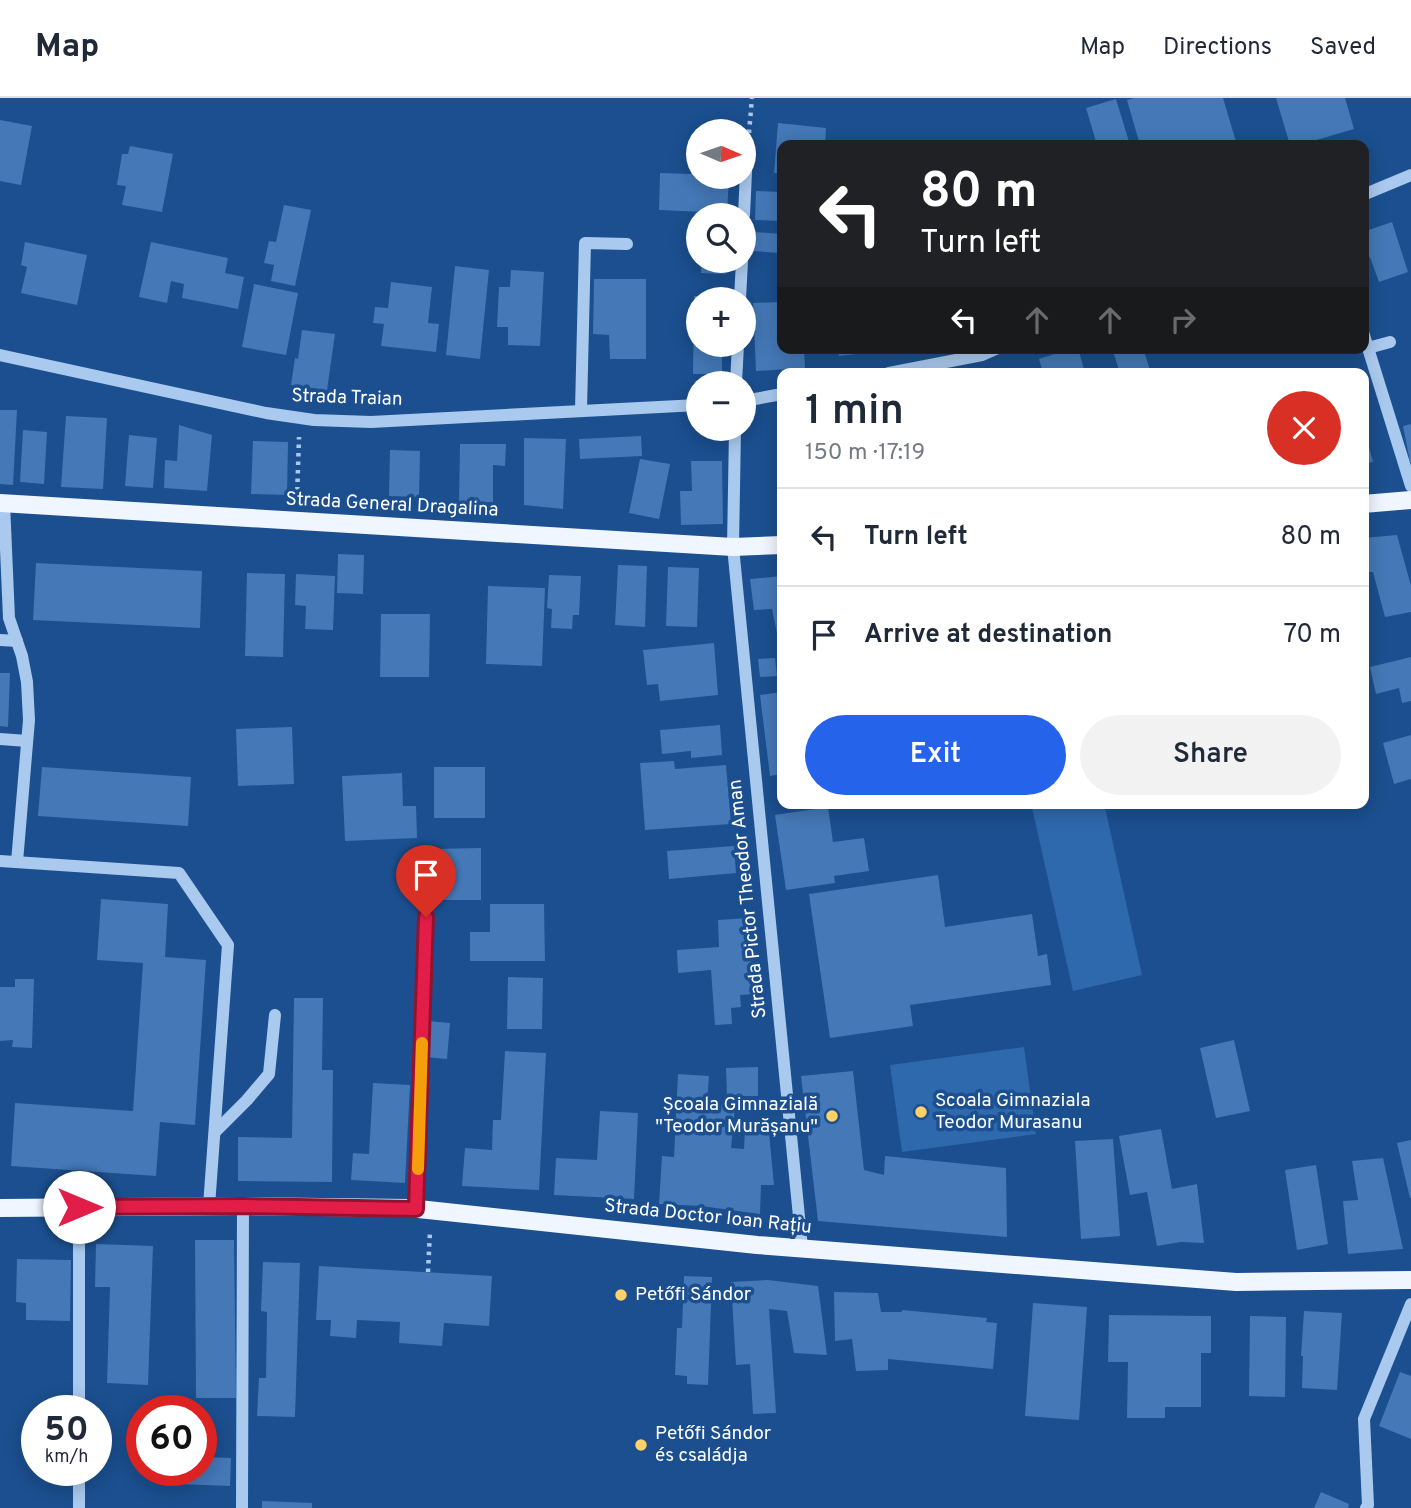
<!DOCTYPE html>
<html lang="en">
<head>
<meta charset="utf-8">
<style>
  body { margin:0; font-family:Overpass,sans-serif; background:#f2f2f3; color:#1f2937; height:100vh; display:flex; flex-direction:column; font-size:26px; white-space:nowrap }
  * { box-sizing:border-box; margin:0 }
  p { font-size:23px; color:#747a83 }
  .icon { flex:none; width:38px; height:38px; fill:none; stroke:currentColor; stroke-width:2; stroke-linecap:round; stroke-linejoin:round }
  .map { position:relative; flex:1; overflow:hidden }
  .panel { position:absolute; left:777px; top:270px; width:592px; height:441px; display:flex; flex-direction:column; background:#fff; border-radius:14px; box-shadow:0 4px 18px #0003 }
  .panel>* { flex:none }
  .banner { position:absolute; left:777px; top:42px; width:592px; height:214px; border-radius:14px; box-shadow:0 4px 18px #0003; background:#202124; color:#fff; overflow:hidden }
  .needle { width:46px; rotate:92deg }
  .tools { position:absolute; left:686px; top:21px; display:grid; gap:14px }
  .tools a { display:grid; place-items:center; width:70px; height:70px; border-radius:50%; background:#fff; box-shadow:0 4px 18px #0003; font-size:35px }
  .speed { position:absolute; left:21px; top:1297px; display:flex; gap:14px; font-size:35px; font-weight:700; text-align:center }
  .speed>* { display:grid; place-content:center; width:91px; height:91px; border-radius:50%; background:#fff; box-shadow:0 4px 18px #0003; line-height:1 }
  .speed small { font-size:18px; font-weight:400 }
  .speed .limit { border:10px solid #d22; background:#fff; color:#111 }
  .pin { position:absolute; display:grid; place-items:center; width:60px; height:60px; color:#fff; margin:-72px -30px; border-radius:50% 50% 50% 0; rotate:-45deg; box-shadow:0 0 7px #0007 }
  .pin .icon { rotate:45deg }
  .me { position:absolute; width:77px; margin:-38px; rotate:90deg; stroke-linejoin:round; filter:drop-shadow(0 0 5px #0008) }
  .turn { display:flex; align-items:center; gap:24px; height:147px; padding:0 28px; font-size:32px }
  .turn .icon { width:91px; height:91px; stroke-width:2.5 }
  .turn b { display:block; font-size:49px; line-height:60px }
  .lanes { display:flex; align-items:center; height:66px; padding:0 28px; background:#0003; justify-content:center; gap:35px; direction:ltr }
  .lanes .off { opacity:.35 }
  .round { display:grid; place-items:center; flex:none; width:74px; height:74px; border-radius:37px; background:#f2f2f3 }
  .summary { display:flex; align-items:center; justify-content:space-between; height:119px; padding:0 28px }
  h1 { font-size:42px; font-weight:600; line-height:52px }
  .action { display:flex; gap:14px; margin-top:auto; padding:14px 28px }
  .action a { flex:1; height:80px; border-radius:42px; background:#2563eb; color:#fff; font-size:28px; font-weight:600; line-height:80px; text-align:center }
  .action a+a { background:#f2f2f3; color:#1f2937 }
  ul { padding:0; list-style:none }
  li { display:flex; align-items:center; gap:21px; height:98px; padding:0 28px; border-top:2px solid #e0e1e3 }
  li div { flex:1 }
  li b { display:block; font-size:26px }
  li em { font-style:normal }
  header { display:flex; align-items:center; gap:42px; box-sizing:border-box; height:98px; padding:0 35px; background:#fff; border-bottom:2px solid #e0e1e3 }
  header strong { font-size:33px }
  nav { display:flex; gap:38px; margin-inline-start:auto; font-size:24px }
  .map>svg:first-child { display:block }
  .green { fill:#2e69ad }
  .building { fill:#4478b7 }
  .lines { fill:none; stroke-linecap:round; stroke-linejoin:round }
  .path { stroke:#a9c9ee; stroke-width:4.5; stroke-dasharray:3.5 5; stroke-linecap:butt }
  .minor { stroke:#a9c9ee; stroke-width:12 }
  .major { stroke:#f0f6ff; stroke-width:18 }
  .route-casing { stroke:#92132f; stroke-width:18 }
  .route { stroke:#e11d48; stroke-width:12 }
  .slow { stroke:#f59e0b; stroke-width:12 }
  .poi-dot { fill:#ffd166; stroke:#1b4f8f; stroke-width:2.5 }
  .labels { text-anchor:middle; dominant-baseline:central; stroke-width:7; stroke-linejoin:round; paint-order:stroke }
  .street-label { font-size:19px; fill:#fff; stroke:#1b4f8f }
  .poi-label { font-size:19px; fill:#fff; stroke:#1b4f8f; text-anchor:start }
</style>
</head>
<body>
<header>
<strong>Map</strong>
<nav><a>Map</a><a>Directions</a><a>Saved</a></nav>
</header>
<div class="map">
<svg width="1411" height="1410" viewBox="0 0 1411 1410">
  <rect width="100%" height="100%" fill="#1b4f8f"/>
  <!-- green -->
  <g class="green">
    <polygon points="1031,705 1104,705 1142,877 1073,893"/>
    <polygon points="1024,949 1036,1036 902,1054 890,967"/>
  </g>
  <!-- building -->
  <g class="building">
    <polygon points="1134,0 1223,0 1237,47 1140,47 1127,2"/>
    <polygon points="1276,0 1345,0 1354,31 1299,47 1290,47"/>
    <polygon points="1116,1 1130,47 1097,47 1086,10"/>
    <polygon points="0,22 32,28 21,87 0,83"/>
    <polygon points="778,25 826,30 825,47 782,47 782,75 774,75"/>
    <polygon points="130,48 173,56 162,114 122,107 126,88 117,87 122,56 128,56"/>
    <polygon points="692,58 698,58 698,79 729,79 727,115 659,112 660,75 691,76"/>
    <polygon points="756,93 782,94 782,123 755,122"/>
    <polygon points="284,107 311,112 295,188 271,183 274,167 264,165 269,143 276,144"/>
    <polygon points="1392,124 1408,174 1379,184 1370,159 1363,161 1363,134"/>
    <polygon points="754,134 782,136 780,155 753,153"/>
    <polygon points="25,144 87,157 77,207 21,195 27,169 21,167"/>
    <polygon points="151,144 228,160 225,175 244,179 238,211 182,200 184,186 171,183 167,205 139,199"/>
    <polygon points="702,163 727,163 726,176 701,175"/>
    <polygon points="455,168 489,172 480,261 446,257"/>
    <polygon points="511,172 544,174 540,248 508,247 508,229 497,229 499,189 510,189"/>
    <polygon points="594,181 646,181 646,261 610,261 609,237 593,236"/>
    <polygon points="391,184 432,189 428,225 439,226 436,254 381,248 384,226 373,225 375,209 388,210"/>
    <polygon points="254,186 298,195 286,257 242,249"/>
    <polygon points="694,198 723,198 723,201 698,201 698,247 722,247 722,276 693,276"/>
    <polygon points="781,204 782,250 804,250 805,270 756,273 753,205"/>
    <polygon points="302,232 335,236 327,292 291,287 295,260 298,261"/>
    <polygon points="838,250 864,250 865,255 839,258"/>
    <polygon points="1073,250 1078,250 1085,275 1043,275 1039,261"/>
    <polygon points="1112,250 1143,250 1150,272 1142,275 1120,275"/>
    <polygon points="0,312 17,312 13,387 0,386"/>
    <polygon points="66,318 107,320 103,391 61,389"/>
    <polygon points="1411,326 1411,364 1410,364 1403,328"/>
    <polygon points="179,327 212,337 207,393 164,390 165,362 177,363"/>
    <polygon points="1363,327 1373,364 1363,366"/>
    <polygon points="23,332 47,334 44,386 20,384"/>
    <polygon points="129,337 157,340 153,390 125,388"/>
    <polygon points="641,338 642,358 580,361 579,341"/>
    <polygon points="524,340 566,341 563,411 524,407"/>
    <polygon points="253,343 288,344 287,397 251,396"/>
    <polygon points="460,346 506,346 505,368 493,367 493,404 459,404"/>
    <polygon points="390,352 420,353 419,399 389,398"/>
    <polygon points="640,361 670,366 659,421 629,415"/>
    <polygon points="691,363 722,363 723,426 681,427 680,393 692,393"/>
    <polygon points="1397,437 1411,488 1411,514 1385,519 1373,474 1363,474 1363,440"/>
    <polygon points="338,456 364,457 363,496 337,495"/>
    <polygon points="36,465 202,473 200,530 33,522"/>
    <polygon points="618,467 647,468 645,529 615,527"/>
    <polygon points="668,469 699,470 697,529 666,528"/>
    <polygon points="247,475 285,476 283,559 245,558"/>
    <polygon points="296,476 335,478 333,532 305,531 306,508 295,507"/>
    <polygon points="549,477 581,478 579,517 573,517 572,531 551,530 552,511 547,510"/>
    <polygon points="782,478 782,555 781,555 772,511 754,512 750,481"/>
    <polygon points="488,488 545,490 542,568 486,566"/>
    <polygon points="381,516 430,516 429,579 380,579"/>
    <polygon points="714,545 718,597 660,603 658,586 647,587 643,552"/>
    <polygon points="1411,559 1411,603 1402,605 1399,590 1376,596 1370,569"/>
    <polygon points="775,560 777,578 760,579 758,561"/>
    <polygon points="0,575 10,575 8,629 0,628"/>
    <polygon points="782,594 782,676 770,678 760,597"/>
    <polygon points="720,627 722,657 691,660 691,653 662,656 660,632"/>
    <polygon points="292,629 294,686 238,688 236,631"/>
    <polygon points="1411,637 1411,681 1394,686 1383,645"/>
    <polygon points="674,663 675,671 726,667 731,726 645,732 640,665"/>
    <polygon points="42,669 191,679 188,728 38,718"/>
    <rect x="434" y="669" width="51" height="51"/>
    <polygon points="402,675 403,708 416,708 417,740 345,743 342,678"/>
    <polygon points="828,709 833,744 864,740 869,773 834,778 835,785 786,792 775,717"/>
    <polygon points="734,748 736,775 669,781 667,753"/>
    <polygon points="481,750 481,802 431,802 431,751"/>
    <polygon points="938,777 945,829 1032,816 1038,858 1047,856 1051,887 910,907 913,928 830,940 809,796"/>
    <polygon points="101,801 168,806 165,859 206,862 195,1027 160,1024 156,1078 11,1068 15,1005 133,1013 143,865 97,862"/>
    <polygon points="490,806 544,806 545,863 470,863 470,834 490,834"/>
    <polygon points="748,820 753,896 740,897 741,909 731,910 732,926 715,927 711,872 678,875 677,852 719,849 718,822"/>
    <polygon points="508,879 543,880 542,931 507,931"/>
    <polygon points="15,881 34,881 32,950 12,949 13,942 0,943 0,889 15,889"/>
    <polygon points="294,900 323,900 322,972 333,972 332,1084 238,1083 238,1039 292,1040"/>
    <polygon points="428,923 450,925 447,961 425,959"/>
    <polygon points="1234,942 1250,1013 1216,1020 1200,950"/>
    <polygon points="505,953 546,955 539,1092 462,1088 465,1050 492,1052 493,1022 501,1022"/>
    <polygon points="758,969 758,998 727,998 726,970"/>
    <polygon points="853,973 864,1072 884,1077 885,1058 1006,1070 1007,1139 818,1123 801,978"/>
    <polygon points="678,976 709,978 707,1005 735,1008 731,1050 744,1051 745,1032 769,1035 774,1087 761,1087 760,1116 701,1108 659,1106 662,1058 674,1059"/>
    <polygon points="373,985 410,987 405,1085 351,1082 353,1055 369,1056"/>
    <polygon points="600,1013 638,1015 634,1101 554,1097 556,1060 597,1062"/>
    <polygon points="1161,1031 1172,1091 1197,1086 1204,1145 1181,1144 1157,1148 1147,1094 1130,1097 1119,1038"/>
    <polygon points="1113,1041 1120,1138 1081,1141 1075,1043"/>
    <polygon points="1411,1042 1411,1100 1410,1100 1397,1045"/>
    <polygon points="1383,1060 1403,1151 1348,1156 1343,1103 1358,1102 1352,1063"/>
    <polygon points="1316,1067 1328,1146 1297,1152 1285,1072"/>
    <polygon points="195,1142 234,1142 236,1300 196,1300"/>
    <polygon points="96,1146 153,1148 148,1287 107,1285 110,1189 95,1189"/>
    <polygon points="17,1161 71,1162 70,1223 26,1222 26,1205 16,1204"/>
    <polygon points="263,1164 300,1165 295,1319 257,1318 259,1280 266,1280 267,1214 261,1213"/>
    <polygon points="319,1168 492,1178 489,1228 444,1225 442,1248 399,1245 400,1224 357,1222 356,1240 330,1238 331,1222 316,1222"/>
    <polygon points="684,1178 712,1179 708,1287 687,1286 687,1278 675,1277 677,1230 682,1230"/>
    <polygon points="768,1182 818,1188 827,1257 794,1255 787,1213 769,1211 776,1315 753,1316 750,1266 736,1267 731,1184"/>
    <polygon points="834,1194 878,1195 881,1214 902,1214 902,1212 987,1220 986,1224 997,1225 993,1271 888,1261 888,1272 856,1273 852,1241 835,1243"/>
    <polygon points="1033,1205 1087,1209 1079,1322 1025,1318"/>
    <polygon points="1304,1213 1342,1215 1337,1292 1302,1290 1303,1258 1301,1258"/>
    <polygon points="1109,1217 1211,1218 1211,1255 1201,1255 1201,1309 1165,1309 1165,1320 1127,1320 1128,1264 1108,1264"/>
    <polygon points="1250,1218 1286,1219 1285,1299 1249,1298"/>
    <polygon points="1400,1274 1411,1278 1411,1341 1379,1328"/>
    <polygon points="201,1359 231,1360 230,1388 179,1386 179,1372 201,1372"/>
    <polygon points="1321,1394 1349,1406 1348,1410 1314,1410"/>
    <polygon points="262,1403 312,1405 312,1410 262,1410"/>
  </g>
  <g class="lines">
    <!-- path -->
    <g class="path">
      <polyline points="749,35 752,0"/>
      <polyline points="297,401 299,339"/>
      <polyline points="428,1174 430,1133"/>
    </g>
    <!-- minor -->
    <g class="minor">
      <polyline points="1363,97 1411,77"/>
      <polyline points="744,117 747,53"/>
      <polyline points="740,201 742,163"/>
      <polyline points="1363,234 1411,388"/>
      <polyline points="1368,250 1390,244"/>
      <polyline points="0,257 266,315 314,322 371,324 698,307"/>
      <polyline points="889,275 982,257 998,250"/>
      <polyline points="736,285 738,247"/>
      <polyline points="744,303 782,296"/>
      <polyline points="581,312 585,145 627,146"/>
      <polyline points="735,331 733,449 802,1149"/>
      <polyline points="4,405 9,520 22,558 27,584 29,622 17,764"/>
      <polyline points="0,542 17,543"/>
      <polyline points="0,641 27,643"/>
      <polyline points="0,763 179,775 228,847 209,1108"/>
      <polyline points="215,1034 247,1002 269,976 275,917"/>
      <polyline points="79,1109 79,1312"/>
      <polyline points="416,1110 426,819"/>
      <polyline points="79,1372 79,1410"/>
      <polyline points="242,1410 243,1108"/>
      <polyline points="1366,1410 1368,1407 1364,1321 1411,1206"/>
    </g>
    <!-- major -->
    <g class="major">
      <polyline points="0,405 733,449 782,447"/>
      <polyline points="1363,406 1411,402"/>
      <polyline points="0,1110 243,1108 409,1110 757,1147 1236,1184 1411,1182"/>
    </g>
  </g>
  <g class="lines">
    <defs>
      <polyline id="route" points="79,1109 243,1108 416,1111 426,819"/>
    </defs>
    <!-- route casing -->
    <use href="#route" class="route-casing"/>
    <!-- route -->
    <use href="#route" class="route"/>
    <!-- slow -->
    <polyline class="slow" points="418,1071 422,945"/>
  </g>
  <!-- markers -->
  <g class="poi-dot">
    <circle cx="921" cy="1014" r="7"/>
    <circle cx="832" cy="1018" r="7"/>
    <circle cx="621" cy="1197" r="7"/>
    <circle cx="641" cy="1347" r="7"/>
  </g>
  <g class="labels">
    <!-- street labels -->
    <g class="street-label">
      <text transform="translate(347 300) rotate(2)">Strada Traian</text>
      <text transform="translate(392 407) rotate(3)">Strada General Dragalina</text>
      <text transform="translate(748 801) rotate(-96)">Strada Pictor Theodor Aman</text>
      <text transform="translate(708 1119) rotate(6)">Strada Doctor Ioan Rațiu</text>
    </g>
    <!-- poi labels -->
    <g class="poi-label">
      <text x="935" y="1003">Scoala Gimnaziala<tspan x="935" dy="22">Teodor Murasanu</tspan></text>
      <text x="818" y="1007" text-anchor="end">Școala Gimnazială<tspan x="818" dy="22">"Teodor Murășanu"</tspan></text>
      <text x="635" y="1197">Petőfi Sándor</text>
      <text x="655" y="1336">Petőfi Sándor<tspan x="655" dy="22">és családja</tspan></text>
    </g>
  </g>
</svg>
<div class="tools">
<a><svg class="needle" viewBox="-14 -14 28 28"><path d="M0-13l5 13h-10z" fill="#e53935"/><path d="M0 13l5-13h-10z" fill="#747a83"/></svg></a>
<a><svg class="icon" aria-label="search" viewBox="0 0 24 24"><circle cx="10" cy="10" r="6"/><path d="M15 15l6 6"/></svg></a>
<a>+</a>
<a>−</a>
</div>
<div class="speed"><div>50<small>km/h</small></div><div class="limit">60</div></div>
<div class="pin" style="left:426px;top:819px;background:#d93025"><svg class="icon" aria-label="arrive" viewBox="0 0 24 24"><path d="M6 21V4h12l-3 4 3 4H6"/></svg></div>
<svg class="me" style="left:79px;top:1109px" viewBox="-20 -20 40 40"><circle r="19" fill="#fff"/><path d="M0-13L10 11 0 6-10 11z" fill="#e11d48"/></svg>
<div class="banner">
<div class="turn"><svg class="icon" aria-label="left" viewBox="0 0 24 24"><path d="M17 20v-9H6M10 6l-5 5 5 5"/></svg><div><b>80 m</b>Turn left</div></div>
<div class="lanes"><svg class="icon" aria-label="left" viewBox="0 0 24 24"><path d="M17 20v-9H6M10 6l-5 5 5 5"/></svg><svg class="icon off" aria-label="ahead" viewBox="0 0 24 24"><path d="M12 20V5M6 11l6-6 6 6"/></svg><svg class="icon off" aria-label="ahead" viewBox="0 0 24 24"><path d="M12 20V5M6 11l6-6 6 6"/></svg><svg class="icon off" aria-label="right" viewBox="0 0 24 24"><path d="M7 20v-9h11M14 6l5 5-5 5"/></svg></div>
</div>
<section class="panel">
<div class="summary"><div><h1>1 min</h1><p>150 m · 17:19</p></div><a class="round" style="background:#d93025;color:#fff"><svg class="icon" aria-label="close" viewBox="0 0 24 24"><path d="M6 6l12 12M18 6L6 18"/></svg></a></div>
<ul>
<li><svg class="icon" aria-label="left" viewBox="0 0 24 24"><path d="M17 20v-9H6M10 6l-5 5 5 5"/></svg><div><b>Turn left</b></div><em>80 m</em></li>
<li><svg class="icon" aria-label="arrive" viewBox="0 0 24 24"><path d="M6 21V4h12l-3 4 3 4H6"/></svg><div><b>Arrive at destination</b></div><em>70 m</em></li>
</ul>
<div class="action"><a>Exit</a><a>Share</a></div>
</section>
</div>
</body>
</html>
